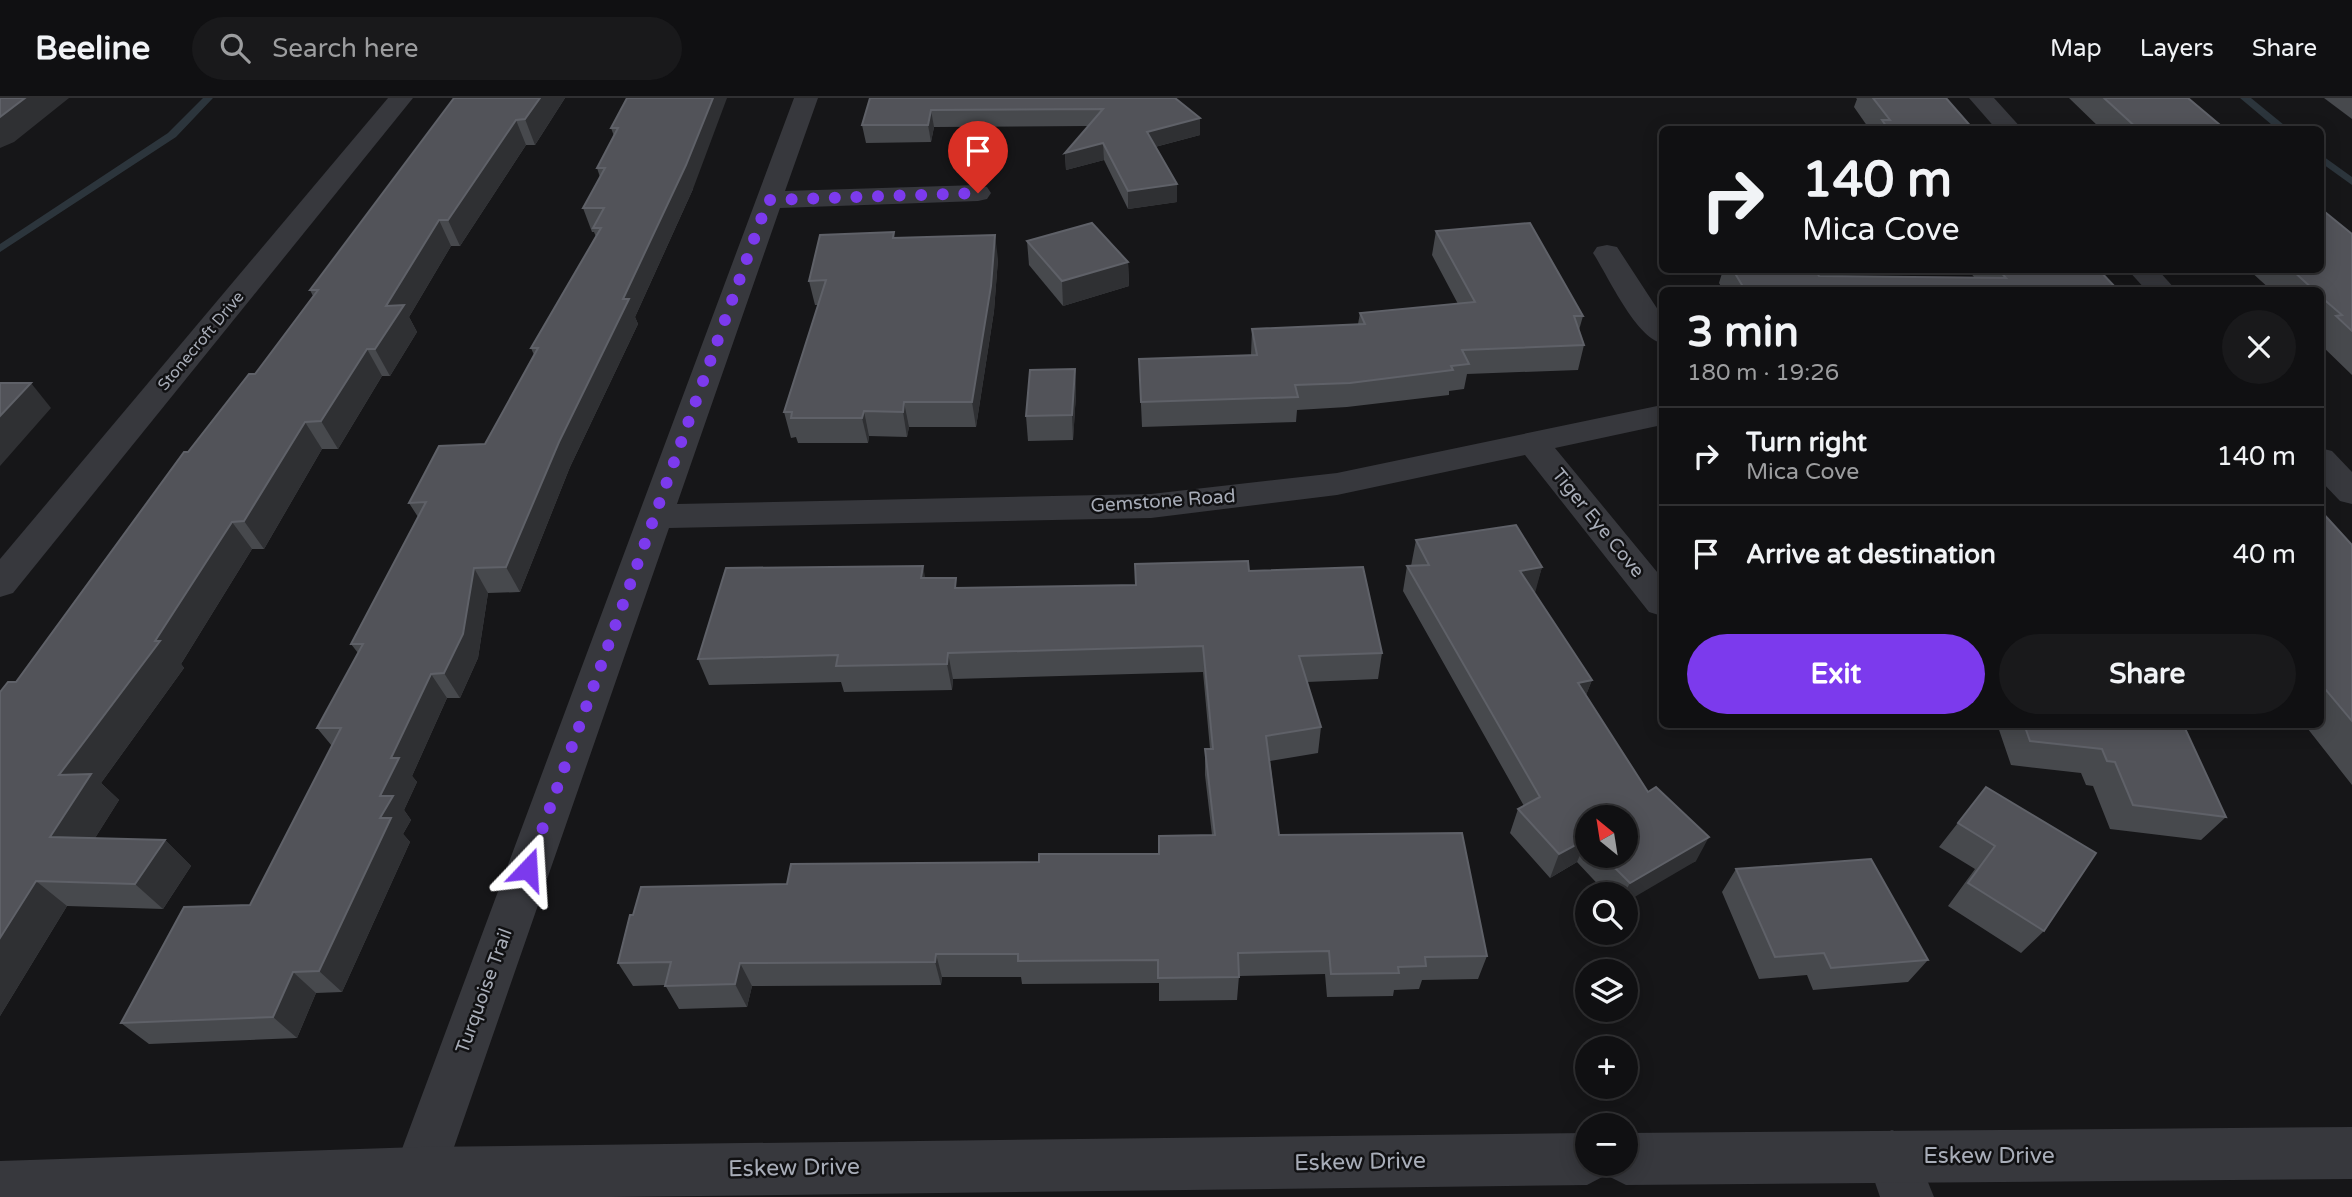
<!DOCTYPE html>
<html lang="en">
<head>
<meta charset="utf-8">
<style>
  body { margin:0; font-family:"Varela Round",sans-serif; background:#19191b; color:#f1f3f6; height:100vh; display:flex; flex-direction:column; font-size:26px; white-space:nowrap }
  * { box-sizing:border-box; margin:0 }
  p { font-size:23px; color:#9c9d9f }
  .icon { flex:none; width:38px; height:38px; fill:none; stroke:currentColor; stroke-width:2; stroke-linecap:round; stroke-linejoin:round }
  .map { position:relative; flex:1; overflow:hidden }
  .details { position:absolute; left:1659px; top:189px; width:665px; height:441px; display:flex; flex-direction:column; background:#101012; border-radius:10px; box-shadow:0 4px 18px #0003,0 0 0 2px #303032 }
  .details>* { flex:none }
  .top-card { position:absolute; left:1659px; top:28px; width:665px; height:147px; border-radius:10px; box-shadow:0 4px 18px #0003,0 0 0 2px #303032; background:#101012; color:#f1f3f6; overflow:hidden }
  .needle { width:46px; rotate:330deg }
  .tools { position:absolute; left:1575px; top:707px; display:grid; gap:14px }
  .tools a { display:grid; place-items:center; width:63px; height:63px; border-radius:50%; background:#101012; box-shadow:0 4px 18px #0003,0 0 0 2px #303032; font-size:35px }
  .pin { position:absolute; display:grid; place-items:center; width:60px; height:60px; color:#fff; margin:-72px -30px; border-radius:50% 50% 50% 0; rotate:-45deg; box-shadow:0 0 7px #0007 }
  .pin .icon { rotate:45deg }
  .me { position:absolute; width:77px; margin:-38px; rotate:20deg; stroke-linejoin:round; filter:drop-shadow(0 0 5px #0008) }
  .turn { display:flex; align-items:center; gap:24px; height:147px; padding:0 28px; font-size:32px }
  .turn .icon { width:91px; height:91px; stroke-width:2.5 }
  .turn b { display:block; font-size:49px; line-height:60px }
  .round { display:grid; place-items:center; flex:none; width:74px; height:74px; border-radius:37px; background:#19191b }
  .summary { display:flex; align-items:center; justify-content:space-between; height:119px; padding:0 28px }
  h1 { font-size:42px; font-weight:700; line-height:52px }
  .primary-button { display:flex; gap:14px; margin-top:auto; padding:14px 28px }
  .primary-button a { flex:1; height:80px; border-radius:42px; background:#7c3aed; color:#fff; font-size:28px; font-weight:700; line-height:80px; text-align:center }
  .primary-button a+a { background:#19191b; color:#f1f3f6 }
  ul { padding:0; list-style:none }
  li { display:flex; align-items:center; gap:21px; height:98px; padding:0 28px; border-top:2px solid #303032 }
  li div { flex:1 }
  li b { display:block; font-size:26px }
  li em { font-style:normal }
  header { display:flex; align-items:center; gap:42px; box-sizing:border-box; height:98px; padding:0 35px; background:#101012; border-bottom:2px solid #303032 }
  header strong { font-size:33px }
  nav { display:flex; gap:38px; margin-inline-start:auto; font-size:24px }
  .search { width:490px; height:63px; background:#19191b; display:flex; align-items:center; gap:18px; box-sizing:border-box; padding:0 24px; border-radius:38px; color:#9c9d9f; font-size:26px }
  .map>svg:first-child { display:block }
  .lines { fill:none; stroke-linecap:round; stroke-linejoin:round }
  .stream { fill:#2c353c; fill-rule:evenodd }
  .minor { fill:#37383d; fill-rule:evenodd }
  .tertiary { fill:#37383d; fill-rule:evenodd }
  .wall { fill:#47494d; fill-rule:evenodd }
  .shaded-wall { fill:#2f3033 }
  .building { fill:#525359; stroke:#5f6168; stroke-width:2 }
  .route { stroke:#7c3aed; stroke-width:12; stroke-dasharray:0 21.6 }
  .labels { text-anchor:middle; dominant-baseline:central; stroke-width:5; stroke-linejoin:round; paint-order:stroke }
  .far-street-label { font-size:16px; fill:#a8adb8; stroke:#111113 }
  .street-label { font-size:19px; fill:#a8adb8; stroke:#111113 }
  .near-street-label { font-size:23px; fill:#a8adb8; stroke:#111113 }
</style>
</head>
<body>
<header>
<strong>Beeline</strong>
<div class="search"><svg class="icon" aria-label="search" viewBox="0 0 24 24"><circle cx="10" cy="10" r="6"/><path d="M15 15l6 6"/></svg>Search here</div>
<nav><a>Map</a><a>Layers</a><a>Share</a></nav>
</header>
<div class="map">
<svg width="2352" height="1099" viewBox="0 0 2352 1099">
  <rect width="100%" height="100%" fill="#161618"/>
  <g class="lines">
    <!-- stream -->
    <g class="stream">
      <polygon points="203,0 213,0 176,39 0,154 0,146 168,35"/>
      <polygon points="2240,0 2251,0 2290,32 2278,32"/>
      <polygon points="2320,56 2352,79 2352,87 2320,64"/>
    </g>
    <!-- minor -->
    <g class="minor">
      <polygon points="388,0 413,0 13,495 0,499 0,461"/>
      <polygon points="794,0 818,0 785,93 978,87 987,89 991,95 987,101 978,103 780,110 677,406 1151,396 1337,375 1662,307 1662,327 1555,350 1662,480 1662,518 1649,514 1525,357 1337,397 1151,420 669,430 445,1075 438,1094 425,1099 400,1094 393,1075"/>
      <polygon points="1969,0 1994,0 2023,32 1997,32"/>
      <path d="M1607,147L1617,149L1662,218V245C1636,240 1608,178 1593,155L1597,149Z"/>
      <polygon points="2128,172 2158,172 2176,192 2146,192"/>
      <polygon points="2320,350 2332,353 2352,374 2352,406 2340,403 2320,382"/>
      <polygon points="1892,1032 1910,1040 1934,1099 1880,1099 1866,1058 1874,1040"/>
    </g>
    <!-- tertiary -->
    <polygon class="tertiary" points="2352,1029 2352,1081 1626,1087 1606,1077 1587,1087 612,1099 0,1099 0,1063 419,1049 1587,1035 1587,1066 1626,1066 1626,1035"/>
  </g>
  <!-- wall -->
  <g class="wall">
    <polygon points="454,0 565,0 535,47 526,47 460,148 451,148 409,219 417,234 390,278 382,278 338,351 322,351 264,451 252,451 181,566 184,570 101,685 119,702 95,740 165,742 191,768 163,811 67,808 0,918 0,594 16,584 188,354 255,276 313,198 310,192"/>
    <polygon points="627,0 693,91 635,219 638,226 570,369 520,494 488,495 478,560 460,600 447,600 412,678 417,684 404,712 411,722 403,736 410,744 342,894 316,895 297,940 149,946 121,925 250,807 332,648 317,630 358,555 351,546 418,419 409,405 485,346 534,257 531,250 596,139 594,134 592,134 583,110 600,79 597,70 614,38 611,30"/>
    <polygon points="870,0 1175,0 1200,20 1200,37 1155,49 1177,104 1128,111 1104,62 1066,72 1065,55 1088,28 934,29 931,44 866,45 862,27"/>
    <polygon points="1856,0 1946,0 1974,32 1870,32 1854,9 1857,1"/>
    <polygon points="2069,0 2188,0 2226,32 2102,32"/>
    <polygon points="2324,0 2352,0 2352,21"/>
    <polygon points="1436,133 1583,218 1579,232 1584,247 1578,272 1467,276 1464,291 1449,293 1449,297 1347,309 1297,312 1296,324 1142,329 1139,261 1251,257 1252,231 1358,226 1360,215 1458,206 1432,157"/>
    <polygon points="2352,136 2352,277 2320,246 2320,192 2271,192 2249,172 2320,172"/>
    <polygon points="895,140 998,161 994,213 976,329 909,329 907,339 869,338 868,345 798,345 796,339 791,340 784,314 818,207 815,207 809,183"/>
    <polygon points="1027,143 1128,164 1129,188 1063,208 1029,167"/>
    <polygon points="1723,172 1819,178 1974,179 1968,172 2099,172 2118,192 1723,192 1719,185"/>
    <polygon points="1075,271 1076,296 1073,342 1028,343 1026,318"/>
    <polygon points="2320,412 2352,447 2352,687 2304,626 2320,626"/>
    <path d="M1416,442L1542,469L1534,495L1592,582L1586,597L1648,694L1696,763L1626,796H1607L1577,764L1550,780L1510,735L1518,711L1524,708L1403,493L1407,468H1411ZM1587,719L1626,758H1587Z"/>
    <polygon points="1249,473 1382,555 1378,581 1307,584 1321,629 1318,655 1270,663 1279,737 1487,858 1478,881 1422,882 1419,891 1394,892 1393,898 1327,899 1325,876 1239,878 1237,902 1159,903 1159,885 1022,886 1021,879 942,879 941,887 752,888 747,909 679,911 665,887 633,888 618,865 633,817 787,786 1039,764 1159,756 1212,737 1205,677 1205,651 1210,651 1203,574 953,581 952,592 844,594 841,584 709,587 698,561 925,480 958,490 1136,487"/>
    <polygon points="1997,626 2183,626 2226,719 2201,742 2110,731 2093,688 2086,687 2081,675 2011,667"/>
    <polygon points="1986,689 2044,833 2021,855 1948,808 1975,771 1939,749"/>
    <polygon points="1736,771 1928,862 1908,884 1813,892 1807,877 1759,881 1722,794"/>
  </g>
  <!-- shaded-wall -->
  <g class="shaded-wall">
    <polygon points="25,0 69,0 14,44 0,50 0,19"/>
    <polygon points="540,0 565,0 535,47 525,21"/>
    <polygon points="713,0 727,0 693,91 635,219 638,226 570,369 520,494 506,469 559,344"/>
    <polygon points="931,12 934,29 931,44 928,27"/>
    <polygon points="1200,20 1200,37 1147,51 1147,34"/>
    <polygon points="516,22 526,47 460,148 448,122"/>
    <polygon points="1103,45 1104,62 1066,72 1065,55"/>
    <polygon points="1177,86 1177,104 1128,111 1128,93"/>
    <polygon points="439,122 451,148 409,219 417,234 390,278 375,251 386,208"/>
    <polygon points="995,137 998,161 994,213 976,329 972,304"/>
    <polygon points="1128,164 1129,188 1063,208 1062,183"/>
    <polygon points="367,251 382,278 338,351 321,323"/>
    <polygon points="1075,271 1076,296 1073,342 1072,317"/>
    <polygon points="31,285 51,310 0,368 0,318"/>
    <polygon points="904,304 909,329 907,339 903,314"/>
    <polygon points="864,313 869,338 868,345 862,320"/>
    <polygon points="305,324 322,351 264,451 244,423"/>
    <polygon points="232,424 252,451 181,566 184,570 101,685 119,702 80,764 50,739 59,677 155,543"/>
    <polygon points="923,468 928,494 921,480"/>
    <polygon points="1542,469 1535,495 1513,498 1520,473"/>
    <polygon points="474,470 488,495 478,560 460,600 444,575"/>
    <polygon points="948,555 953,581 952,592 947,566"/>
    <polygon points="431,576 447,600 412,678 417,684 404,712 411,722 403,736 410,744 342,894 319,873 380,720 380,698 391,660"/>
    <polygon points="1592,582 1582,607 1578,585"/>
    <polygon points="1709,739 1696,763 1626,804 1626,796 1624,796 1630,785"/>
    <polygon points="1587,741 1577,764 1550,780 1559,756"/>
    <polygon points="165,742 191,768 163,811 135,786"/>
    <polygon points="36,783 67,808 0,918 0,840"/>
    <polygon points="936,856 942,879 941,887 935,864"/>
    <polygon points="740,865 752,888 747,909 735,886"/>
    <polygon points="293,874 316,895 297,940 273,919"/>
  </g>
  <!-- building -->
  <g class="building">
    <polygon points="0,0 25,0 0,19"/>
    <polygon points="454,0 540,0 525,21 516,22 448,122 439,122 386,208 404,207 375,251 367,251 321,323 305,324 244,423 232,424 155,543 160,543 59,677 91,676 50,739 165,742 135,786 36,783 0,840 0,594 8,584 16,584 184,354 188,354 249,276 255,276 318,192 310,192"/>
    <polygon points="627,0 713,0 686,67 623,201 629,201 559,344 506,469 474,470 463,536 444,575 431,576 391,660 399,660 380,698 393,698 380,720 391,720 319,873 293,874 273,919 121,925 184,809 250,807 341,630 317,630 363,546 351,546 426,404 409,405 439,348 485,346 538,250 531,250 601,130 593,130 604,110 583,110 605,70 597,70 618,30 611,30"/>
    <polygon points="870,0 1175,0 1200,20 1147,34 1177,86 1128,93 1103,45 1065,55 1103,11 931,12 928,27 862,27"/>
    <polygon points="1873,0 1946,0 1974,32 1889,32 1882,22 1890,22"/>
    <polygon points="2104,0 2188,0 2226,32 2139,32"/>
    <polygon points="2320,110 2352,136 2352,233 2336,218 2342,217 2320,198 2320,192 2314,192 2292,172 2320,172"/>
    <polygon points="1092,125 1128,164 1062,183 1027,143"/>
    <polygon points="1530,125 1583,218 1574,218 1584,247 1462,252 1469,266 1451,268 1453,272 1350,285 1295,287 1298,299 1141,304 1139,261 1257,257 1252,231 1365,226 1360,215 1475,204 1436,133"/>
    <polygon points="894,134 893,140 995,137 991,188 972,304 904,304 903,314 864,313 862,320 791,320 792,314 784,314 826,182 809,183 820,137"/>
    <polygon points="1733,172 1815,172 1819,178 2006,180 1999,172 2099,172 2118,192 1745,192"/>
    <polygon points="1075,271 1072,317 1026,318 1030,272"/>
    <polygon points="0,285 31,285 0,318"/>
    <polygon points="2320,412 2352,447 2352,623 2320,585"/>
    <polygon points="1516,427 1542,469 1520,473 1592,582 1578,585 1648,694 1656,689 1709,739 1630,785 1603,758 1626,758 1626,719 1587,719 1587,741 1559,756 1518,711 1540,699 1407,468 1429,467 1416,442"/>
    <polygon points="1248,463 1249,473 1363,469 1382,555 1299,558 1321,629 1266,638 1279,737 1462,735 1487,858 1425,859 1426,868 1398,869 1399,875 1331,876 1329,853 1238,855 1239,879 1158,880 1158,862 1018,863 1018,856 936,856 935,864 740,865 735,886 665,888 671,864 618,865 630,817 633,817 641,789 787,786 791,766 1039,764 1039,756 1159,756 1159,738 1215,737 1205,651 1213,651 1203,548 948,555 947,566 836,568 838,557 698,561 726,470 923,468 921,480 956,480 955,490 1136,487 1135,466"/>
    <polygon points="2024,626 2183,626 2226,719 2133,707 2115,664 2107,663 2102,651 2030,643"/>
    <polygon points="1986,689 2096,755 2044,833 1968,785 1995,748 1958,725"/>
    <polygon points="1871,761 1928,862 1831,870 1824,855 1775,859 1736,771"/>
  </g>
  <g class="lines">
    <!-- route -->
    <polyline class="route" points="528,771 768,102 978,95"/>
  </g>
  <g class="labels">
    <!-- far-street labels -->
    <g class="far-street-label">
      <text transform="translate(201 243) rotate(-50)">Stonecroft Drive</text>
    </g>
    <!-- street labels -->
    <g class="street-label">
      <text transform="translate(1163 403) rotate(-4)">Gemstone Road</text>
      <text transform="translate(1598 425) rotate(51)">Tiger Eye Cove</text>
      <text transform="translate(484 893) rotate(-70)">Turquoise Trail</text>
    </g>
    <!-- near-street labels -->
    <g class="near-street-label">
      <text x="1989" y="1058">Eskew Drive</text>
      <text transform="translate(1360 1064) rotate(-1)">Eskew Drive</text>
      <text transform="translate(794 1070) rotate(-1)">Eskew Drive</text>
    </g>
  </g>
</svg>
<div class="tools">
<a><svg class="needle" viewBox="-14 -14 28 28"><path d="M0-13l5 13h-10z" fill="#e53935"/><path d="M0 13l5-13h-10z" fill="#9c9d9f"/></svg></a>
<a><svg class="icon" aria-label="search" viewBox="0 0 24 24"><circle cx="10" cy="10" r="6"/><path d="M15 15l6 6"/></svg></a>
<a><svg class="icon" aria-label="layers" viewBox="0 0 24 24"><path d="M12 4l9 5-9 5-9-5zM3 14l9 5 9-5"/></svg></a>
<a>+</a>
<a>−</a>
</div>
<div class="pin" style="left:978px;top:95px;background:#d93025"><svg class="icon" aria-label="arrive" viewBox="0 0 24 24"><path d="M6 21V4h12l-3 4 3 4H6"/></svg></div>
<svg class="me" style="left:528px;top:771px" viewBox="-20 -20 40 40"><path d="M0-17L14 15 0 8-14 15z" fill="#7c3aed" stroke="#fff" stroke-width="4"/></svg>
<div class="top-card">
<div class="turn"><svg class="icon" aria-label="right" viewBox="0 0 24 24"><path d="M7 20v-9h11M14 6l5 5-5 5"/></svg><div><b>140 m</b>Mica Cove</div></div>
</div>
<section class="details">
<div class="summary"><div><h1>3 min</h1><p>180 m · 19:26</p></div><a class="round"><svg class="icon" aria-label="close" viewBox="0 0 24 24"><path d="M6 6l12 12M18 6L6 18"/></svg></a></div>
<ul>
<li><svg class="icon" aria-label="right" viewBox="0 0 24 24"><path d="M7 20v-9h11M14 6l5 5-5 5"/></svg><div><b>Turn right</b><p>Mica Cove</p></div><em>140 m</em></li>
<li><svg class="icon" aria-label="arrive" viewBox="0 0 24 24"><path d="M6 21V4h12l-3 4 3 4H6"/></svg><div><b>Arrive at destination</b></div><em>40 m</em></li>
</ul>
<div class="primary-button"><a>Exit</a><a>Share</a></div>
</section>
</div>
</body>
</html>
